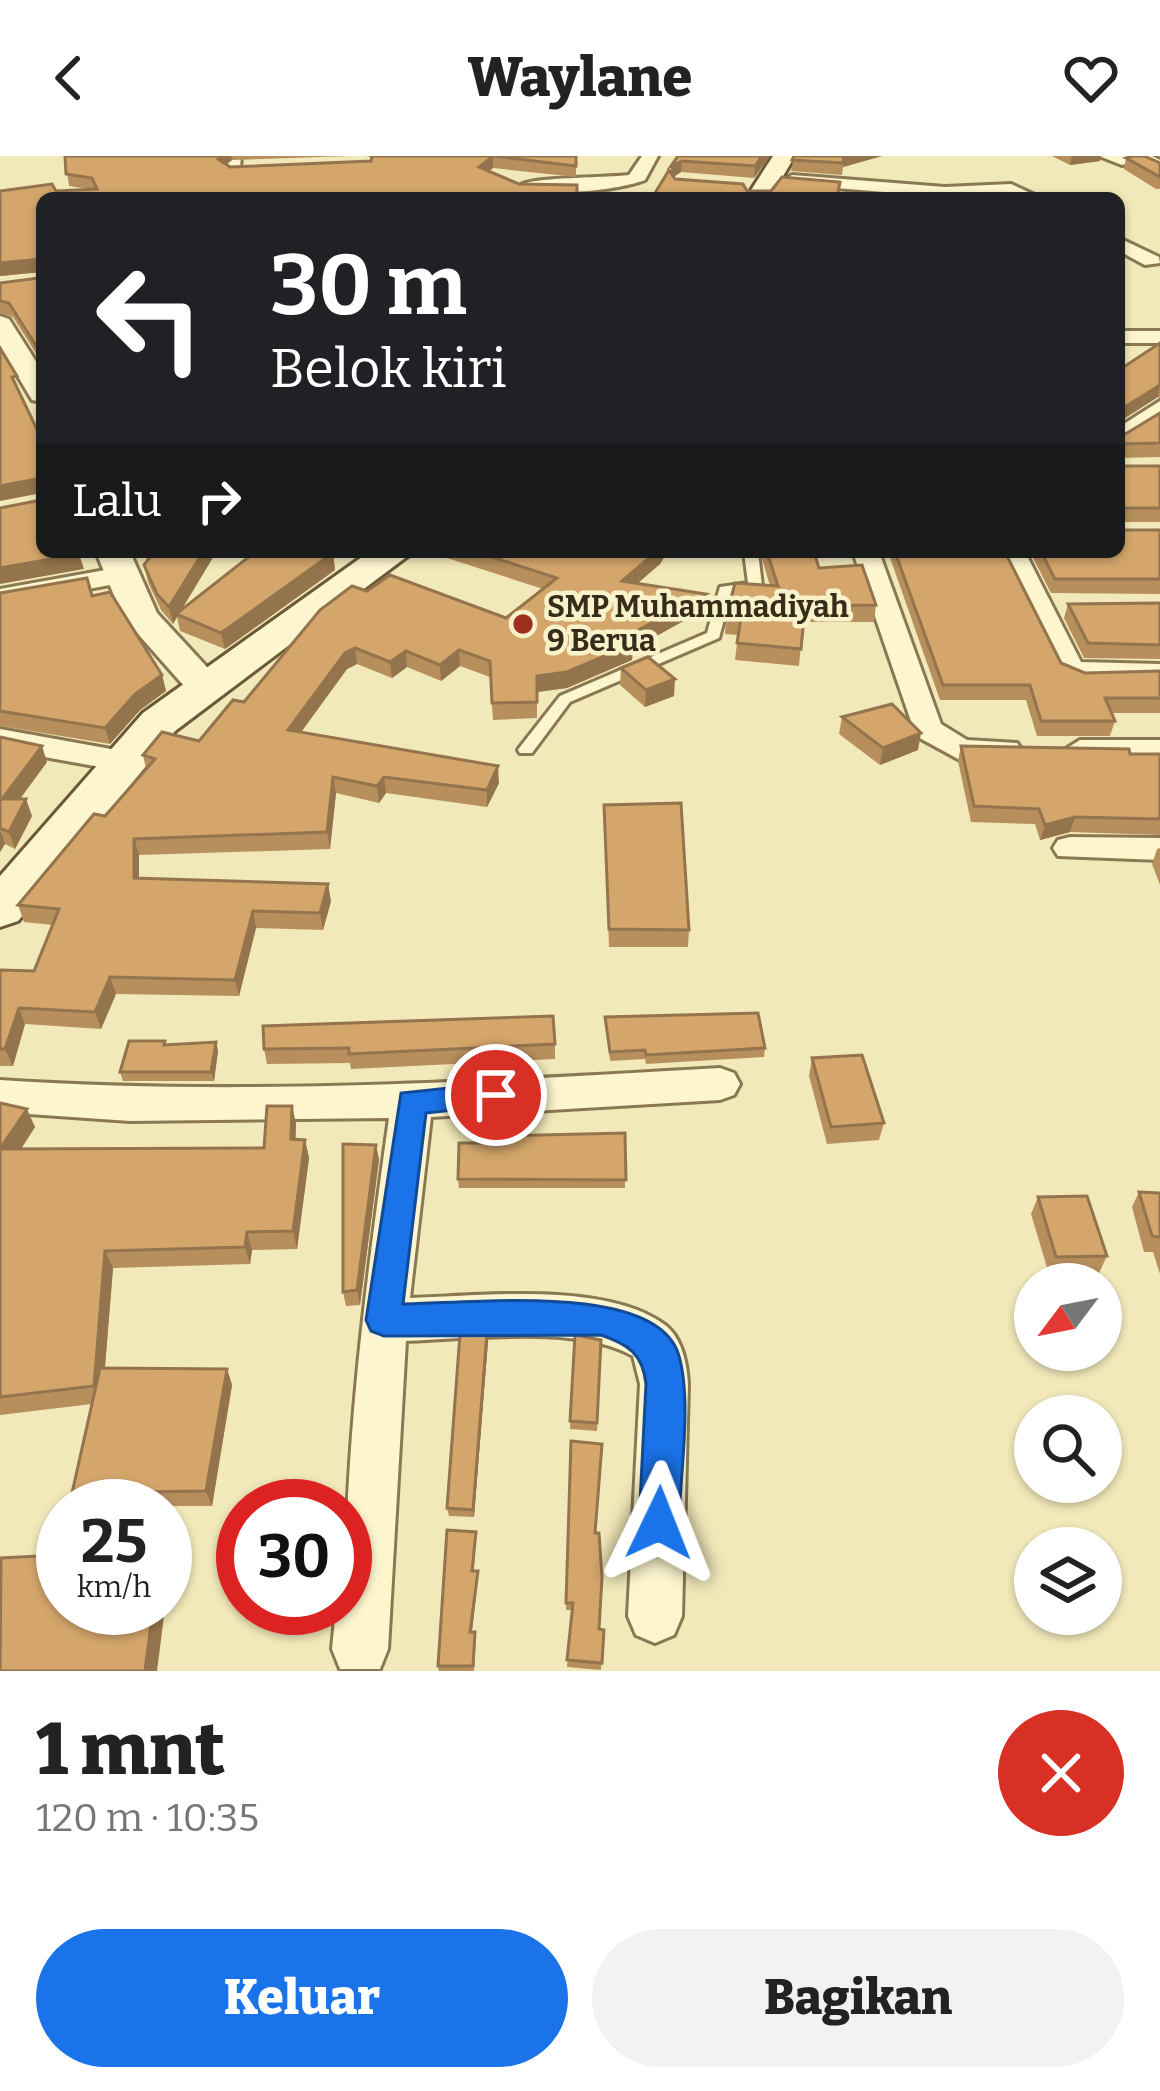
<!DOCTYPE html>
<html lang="id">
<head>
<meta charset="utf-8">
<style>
  body { margin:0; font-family:Bitter,serif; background:#f2f2f2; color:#222; height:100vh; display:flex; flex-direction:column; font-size:45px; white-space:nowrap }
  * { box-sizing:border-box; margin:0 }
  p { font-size:39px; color:#767676 }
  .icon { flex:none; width:66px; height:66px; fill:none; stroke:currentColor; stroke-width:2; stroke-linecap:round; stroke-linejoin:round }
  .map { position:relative; height:1515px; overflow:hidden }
  .side { display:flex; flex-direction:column; background:#fff; flex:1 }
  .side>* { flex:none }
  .guide { position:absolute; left:36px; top:36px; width:1089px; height:366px; border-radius:18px; box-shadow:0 3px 9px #0004; background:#202124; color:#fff; overflow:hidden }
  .needle { width:78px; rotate:238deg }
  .fabs { position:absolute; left:1014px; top:1107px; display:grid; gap:24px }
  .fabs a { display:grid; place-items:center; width:108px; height:108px; border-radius:50%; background:#fff; box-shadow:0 3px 9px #0004; font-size:60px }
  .speed { position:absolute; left:36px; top:1323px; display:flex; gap:24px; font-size:60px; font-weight:700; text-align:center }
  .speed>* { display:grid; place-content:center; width:156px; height:156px; border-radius:50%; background:#fff; box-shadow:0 3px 9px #0004; line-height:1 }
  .speed small { font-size:30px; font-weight:400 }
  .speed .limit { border:18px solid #d22; background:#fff; color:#111 }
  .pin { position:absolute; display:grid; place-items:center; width:102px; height:102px; color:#fff; margin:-51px; border:6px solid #fff; border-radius:50%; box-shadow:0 3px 12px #0007 }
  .me { position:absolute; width:132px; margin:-66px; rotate:2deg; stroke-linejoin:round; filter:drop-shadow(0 0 9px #0008) }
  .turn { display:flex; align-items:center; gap:42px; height:252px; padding:0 36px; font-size:54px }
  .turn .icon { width:156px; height:156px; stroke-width:2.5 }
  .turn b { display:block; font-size:84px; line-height:102px }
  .then { display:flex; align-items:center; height:114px; padding:0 36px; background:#0003; gap:24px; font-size:45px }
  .round { display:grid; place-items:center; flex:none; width:126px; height:126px; border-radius:63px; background:#f2f2f2 }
  .summary { display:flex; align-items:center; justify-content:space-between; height:204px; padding:0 36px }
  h1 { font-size:72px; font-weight:800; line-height:90px }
  .button { display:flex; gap:24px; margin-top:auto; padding:24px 36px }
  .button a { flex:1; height:138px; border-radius:72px; background:#1a73e8; color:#fff; font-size:48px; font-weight:800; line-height:138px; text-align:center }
  .button a+a { background:#f2f2f2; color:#222 }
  header { display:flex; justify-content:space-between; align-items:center; height:156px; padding:0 36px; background:#fff; font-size:54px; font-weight:800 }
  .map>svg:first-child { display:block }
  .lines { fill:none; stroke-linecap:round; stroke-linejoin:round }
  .service-casing { stroke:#8a7853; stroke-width:6 }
  .minor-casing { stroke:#8a7853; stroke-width:6 }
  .tertiary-casing { stroke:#8a7853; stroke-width:6 }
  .secondary-casing { stroke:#6b5837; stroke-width:6 }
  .service { fill:#fcf5ce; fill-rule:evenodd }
  .minor { fill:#fcf5ce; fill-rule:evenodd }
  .tertiary { fill:#fcf5ce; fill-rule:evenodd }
  .secondary { fill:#fcf5ce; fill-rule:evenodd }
  .wall { fill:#b68f5d }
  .shaded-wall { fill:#94744c }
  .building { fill:#d4a66c; stroke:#94744c; stroke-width:3 }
  .route { fill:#1a73e8; stroke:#114b97; stroke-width:3 }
  .poi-dot { fill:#9e2f1e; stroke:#f8f2ca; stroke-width:4.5 }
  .labels { text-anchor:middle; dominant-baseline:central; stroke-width:9; stroke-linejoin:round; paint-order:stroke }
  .far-poi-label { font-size:30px; font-weight:bold; fill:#372c19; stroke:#f8f2ca; text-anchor:start }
</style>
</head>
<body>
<header><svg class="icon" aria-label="back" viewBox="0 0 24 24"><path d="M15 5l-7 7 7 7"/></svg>Waylane<svg class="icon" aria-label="heart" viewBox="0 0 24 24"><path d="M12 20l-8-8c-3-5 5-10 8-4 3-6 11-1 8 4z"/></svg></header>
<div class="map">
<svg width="1160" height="1515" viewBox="0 0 1160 1515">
  <rect width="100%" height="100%" fill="#f2e9ba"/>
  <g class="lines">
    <defs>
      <polygon id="service" points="744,396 758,396 762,430 755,434 731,437 719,482 570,546 532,597 520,597 518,594 520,591 560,540 707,477 720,431 748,427"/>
      <g id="minor">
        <polygon points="225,0 241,0 240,13 224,42 206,42 224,13"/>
        <path d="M642,0H658L645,24C619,34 543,43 521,29C534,21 605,22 629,19Z"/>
        <polygon points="1099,0 1152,0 1160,4 1160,16 1138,5 1122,9"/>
        <polygon points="792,19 945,31 1011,28 1041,42 945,41 786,28 784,24"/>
        <polygon points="1119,82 1159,101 1160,107 1145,109 1119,95"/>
        <rect x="1119" y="175" width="41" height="12"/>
        <polygon points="1160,245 1160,263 1119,289 1119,271"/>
        <polygon points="853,396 879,396 941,568 967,584 1017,587 1022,594 1017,601 960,604 916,580"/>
        <polygon points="999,396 1025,396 1081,506 1160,508 1160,526 1081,527 1059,518"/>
        <polygon points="122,411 136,419 132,425 0,449 0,433"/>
        <polygon points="0,573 122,595 138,605 122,615 0,593"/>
        <polygon points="1080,584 1160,584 1160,604 1069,601 1064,594"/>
        <polygon points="1070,681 1160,682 1160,704 1058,700 1053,692 1058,684"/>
        <path d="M720,912L734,917L740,928L734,939L720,944L431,961L410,1142C480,1140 607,1125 665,1169C682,1182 687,1208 688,1228L682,1460L674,1479L655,1487L636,1479L628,1460L640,1228L633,1200C577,1168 470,1183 406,1185L388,1493L380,1513H340L332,1493L336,1452H345C345,1287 366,1126 389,962L130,965L0,956V924C240,940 480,926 720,912Z"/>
      </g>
      <g id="tertiary">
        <polygon points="0,160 9,163 42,215 42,246 32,244 0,190"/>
        <polygon points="96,396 130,396 157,457 218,523 224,531 218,539 192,539 123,461"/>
      </g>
      <g id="secondary">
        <polygon points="773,0 795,0 770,42 746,42"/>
        <polygon points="369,396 413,396 175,575 18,765 0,771 0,720 143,557"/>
      </g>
    </defs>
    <!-- service casing -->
    <use href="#service" class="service-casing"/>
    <!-- minor casing -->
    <use href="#minor" class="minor-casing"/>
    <!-- tertiary casing -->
    <use href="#tertiary" class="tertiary-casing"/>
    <!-- secondary casing -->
    <use href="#secondary" class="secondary-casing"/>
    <!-- service -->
    <use href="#service" class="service"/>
    <!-- minor -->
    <use href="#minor" class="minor"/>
    <!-- tertiary -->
    <use href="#tertiary" class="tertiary"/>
    <!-- secondary -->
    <use href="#secondary" class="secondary"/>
  </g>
  <!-- wall -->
  <g class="wall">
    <polygon points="65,0 349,0 232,4 226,8 230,11 371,5 372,2 367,0 576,0 576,21 493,12 42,42 42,207 13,161 0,157 0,127 39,122 40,116 0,120 0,35 95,34 69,30"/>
    <polygon points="678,0 770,0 754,22 681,16 674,21 675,23 747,35 838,42 652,42 671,17"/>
    <polygon points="794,0 882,0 843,11 842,19 791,15"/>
    <polygon points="1052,0 1101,0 1100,5 1070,9"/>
    <polygon points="1126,2 1160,7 1160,33 1156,33 1124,13"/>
    <polygon points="1160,187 1160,242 1158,241 1121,264 1122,280 1160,257 1160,301 1119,302 1119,214"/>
    <polygon points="1119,306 1123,310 1160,310 1160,366 1120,366 1120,374 1160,374 1160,438 1051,437 1030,396 1119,396"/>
    <polygon points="447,396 667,396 660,408 637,427 705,453 633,493 632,504 567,532 537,536 537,562 493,564 490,521 460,510 441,525 407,511 392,522 357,508 347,513 301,576 499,627 487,651 386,637 379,647 336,637 330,693 139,699 139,722 331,745 323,774 256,772 239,840 116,838 101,873 25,868 13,910 0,910 0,814 34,815 53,769 24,766 18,749 105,660 146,613 143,599 199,585 367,435 506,462 543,433 447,402"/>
    <polygon points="760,396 814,396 819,412 876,449 874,466 803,466 799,510 735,504 738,479 725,478 726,461 770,430"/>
    <polygon points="888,396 1005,396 1061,507 1085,517 1160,515 1160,557 1112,557 1115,565 1110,580 1037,580 1026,544 940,544"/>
    <polygon points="333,397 335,414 225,493 180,475 177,461 173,468 161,454 148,426 144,409 212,403 181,455"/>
    <polygon points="0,437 92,440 162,519 166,535 140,554 110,588 0,570"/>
    <polygon points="1160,447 1160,503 1084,502 1064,462 1068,448"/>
    <polygon points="621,512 674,540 645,551 620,529"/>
    <polygon points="842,561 918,594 880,609 839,578"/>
    <polygon points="0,581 47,606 20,643 32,660 15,693 5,688 0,696"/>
    <polygon points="961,590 1160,598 1160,679 1070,676 1040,684 1035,668 971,666 958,605"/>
    <polygon points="604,649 689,774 688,791 609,791"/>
    <polygon points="1160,692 1160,729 1152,708 1157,693"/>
    <polygon points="605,861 765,892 764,901 646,908 645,903 610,905"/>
    <polygon points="165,885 166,889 216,886 218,895 214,925 123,925 120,916"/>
    <polygon points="555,888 555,903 351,913 350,907 267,908 264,893"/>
    <polygon points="812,902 884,967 879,984 827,988 809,920"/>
    <polygon points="0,947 35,971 21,993 264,992 292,950 296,968 295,983 305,984 309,1002 297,1093 252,1094 250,1108 113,1112 105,1212 227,1213 232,1229 212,1350 79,1350 72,1337 92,1248 0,1259"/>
    <polygon points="625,977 625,1032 459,1032 458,1023 493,987"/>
    <polygon points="376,989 379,1004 360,1149 346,1150 343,1136"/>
    <polygon points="1139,1036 1160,1037 1160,1118 1153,1096 1144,1096 1132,1051"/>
    <polygon points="1038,1041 1107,1100 1099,1117 1049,1118 1031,1058"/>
    <polygon points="575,1179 601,1184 597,1275 570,1273"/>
    <polygon points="488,1185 474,1361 449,1360 447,1352"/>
    <polygon points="476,1376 474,1415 478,1415 478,1422 472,1476 475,1476 476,1483 474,1515 439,1515 438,1510"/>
    <polygon points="595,1377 599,1473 604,1474 601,1514 567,1511 572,1454 566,1454 566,1447"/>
  </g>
  <!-- shaded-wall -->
  <g class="shaded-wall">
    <polygon points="221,0 231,0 232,4 220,14 218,3"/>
    <polygon points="493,0 493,12 480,23 479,11"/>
    <polygon points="762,0 770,0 754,22 755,10"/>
    <polygon points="844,0 882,0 843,11"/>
    <polygon points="1072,0 1101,0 1100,5 1070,9"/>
    <polygon points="682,5 681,16 671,22 671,10"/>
    <polygon points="42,103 42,116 0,120 0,107"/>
    <polygon points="1160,229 1158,241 1119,266 1120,254"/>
    <polygon points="41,322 42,337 0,345 0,330"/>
    <polygon points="203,396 211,396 212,403 178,459 176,458 177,461 173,468 169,451"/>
    <polygon points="656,396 667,396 660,408 622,441 622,425"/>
    <polygon points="333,397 335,414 225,493 221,477"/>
    <polygon points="79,398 84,413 0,428 0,412"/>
    <polygon points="706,438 705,453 633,493 632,504 567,532 537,536 537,562 537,520 625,481"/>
    <polygon points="355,492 357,508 347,513 291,590 288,574 345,497"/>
    <polygon points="459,494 460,510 441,525 440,509"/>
    <polygon points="406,495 407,511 392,522 390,506"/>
    <polygon points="162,519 166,535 140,554 110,588 105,572 135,538"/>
    <polygon points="675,523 674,540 645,551 646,534"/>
    <polygon points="921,577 918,594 880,609 883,592"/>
    <polygon points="42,590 47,606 8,659 2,643"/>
    <polygon points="498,610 499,627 487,651 487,634"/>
    <polygon points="333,621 336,637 330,693 327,676"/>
    <polygon points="384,621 386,637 379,647 377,630"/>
    <polygon points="26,643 32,660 15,693 9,676"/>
    <polygon points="1075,661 1070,676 1040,684 1045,669"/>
    <polygon points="0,674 5,688 0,696"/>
    <polygon points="134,683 139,699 139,739 134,722"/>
    <polygon points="328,728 331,745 323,774 320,757"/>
    <polygon points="253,755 256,772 239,840 235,824"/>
    <polygon points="110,821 116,838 101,873 95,856"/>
    <polygon points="19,852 25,868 13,910 5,893"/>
    <polygon points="216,886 218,895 214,925 211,916"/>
    <polygon points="292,950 296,968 295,1001 291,983"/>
    <polygon points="27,953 35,971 9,1011 0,993"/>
    <polygon points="305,984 309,1002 297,1093 293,1075"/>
    <polygon points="376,989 379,1004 360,1149 357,1134"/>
    <polygon points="247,1076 252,1094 250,1108 245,1091"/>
    <polygon points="105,1095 113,1112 102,1246 94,1230"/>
    <polygon points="487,1177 488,1185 474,1361 473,1354"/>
    <polygon points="227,1213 232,1229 212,1350 206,1335"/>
    <polygon points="58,1399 63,1407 63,1425 55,1413"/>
    <polygon points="478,1415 478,1422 471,1483 470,1476"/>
    <polygon points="165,1416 168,1422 165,1449"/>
    <polygon points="153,1452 165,1452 157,1515 145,1515"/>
  </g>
  <!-- building -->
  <g class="building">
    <polygon points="65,0 221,0 218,3 230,11 371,5 372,0 576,0 576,10 493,0 479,11 519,28 577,29 577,42 42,42 42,199 9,147 0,145 0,127 39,122 42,103 0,107 0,35 52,28 56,35 97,33 92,22 66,18"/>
    <polygon points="678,0 762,0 755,10 682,5 671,10"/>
    <polygon points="794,0 844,0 843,7 792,4"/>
    <polygon points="1134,0 1144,0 1160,7 1160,21 1126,2"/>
    <polygon points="669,14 675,23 743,28 747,35 771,35 782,21 840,26 837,42 652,42"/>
    <polygon points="1160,187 1160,229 1120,254 1122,280 1160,257 1160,287 1120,288 1119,296 1119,214"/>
    <polygon points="0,192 17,220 12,221 42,284 42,396 79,396 79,398 0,412 0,352 41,344 41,322 0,330"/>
    <polygon points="1119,306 1123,310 1160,310 1160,352 1120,352 1120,374 1160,374 1160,423 1055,423 1041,396 1119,396"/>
    <polygon points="149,396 203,396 169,451 157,438 144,409 150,401"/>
    <polygon points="255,396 333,397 221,477 176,458"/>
    <polygon points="476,396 656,396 622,425 706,438 625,481 633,488 567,516 537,520 537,546 492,547 490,505 459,494 440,509 406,495 390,506 355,492 345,497 288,574 498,610 487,634 384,621 377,630 333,621 327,676 134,683 134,722 328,728 320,757 253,755 235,824 110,821 95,856 19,852 5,893 0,893 0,814 34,815 59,753 18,749 94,658 105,660 155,603 143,599 162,576 199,585 233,544 244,546 320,454 352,430 367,435 390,419 506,462 557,422"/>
    <polygon points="767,396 814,396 819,412 862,409 876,449 805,450 801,493 737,487 741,462 726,461 735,427 778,430"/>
    <polygon points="895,396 1005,396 1061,507 1085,517 1160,515 1160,542 1105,542 1115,565 1041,565 1030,529 943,529"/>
    <polygon points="87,422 92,440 110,436 162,519 135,538 105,572 0,555 0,437"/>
    <polygon points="1160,447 1160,489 1088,487 1068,448"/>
    <polygon points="648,501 675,523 646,534 621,512"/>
    <polygon points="892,548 921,577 883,592 842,561"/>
    <polygon points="0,581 42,590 2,643 26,643 9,676 0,672"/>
    <polygon points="961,590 1129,593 1130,598 1160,598 1160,663 1075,661 1045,669 1039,653 974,650"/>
    <polygon points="681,647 689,774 609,773 604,649"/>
    <polygon points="758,857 765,892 646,899 645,894 610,896 605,861"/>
    <polygon points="553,860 555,888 349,898 349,892 264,893 263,870"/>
    <polygon points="129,885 165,885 164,889 216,886 211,916 120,916"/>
    <polygon points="862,899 884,967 831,971 812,902"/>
    <polygon points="0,947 27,953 0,993 264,992 267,950 292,950 291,983 305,984 293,1075 247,1076 245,1091 105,1095 94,1230 0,1241"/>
    <polygon points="625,977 626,1024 458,1023 459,987 493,987 494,980"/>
    <polygon points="343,988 376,989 357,1134 343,1136"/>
    <polygon points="1139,1036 1160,1037 1160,1081 1152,1080"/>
    <polygon points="1087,1040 1107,1100 1056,1101 1038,1041"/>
    <polygon points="487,1177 473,1354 447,1352 460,1178"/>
    <polygon points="575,1179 601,1184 597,1267 570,1265"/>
    <polygon points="100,1212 227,1213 206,1335 72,1337"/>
    <polygon points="571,1285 602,1288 595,1377 599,1377 602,1421 599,1473 604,1474 602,1507 567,1504 573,1447 566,1447"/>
    <polygon points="447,1374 476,1376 472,1415 478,1415 470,1476 475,1476 473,1510 438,1510"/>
    <polygon points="58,1399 55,1413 63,1412 63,1452 153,1452 145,1515 0,1515 1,1402"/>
  </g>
  <!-- route -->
  <path class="route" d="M496,927L507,931L511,939L507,948L426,957L403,1148C466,1148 658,1124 679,1200C692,1246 680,1319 679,1367L673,1381L659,1387L645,1381L639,1367L646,1228C643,1198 628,1188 601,1179L384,1180L371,1175L366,1164L401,937Z"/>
  <!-- markers -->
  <circle class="poi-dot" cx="523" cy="468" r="12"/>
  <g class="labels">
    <!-- far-poi labels -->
    <g class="far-poi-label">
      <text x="547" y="451">SMP Muhammadiyah<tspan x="547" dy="34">9 Berua</tspan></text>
    </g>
  </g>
</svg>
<div class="fabs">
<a><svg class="needle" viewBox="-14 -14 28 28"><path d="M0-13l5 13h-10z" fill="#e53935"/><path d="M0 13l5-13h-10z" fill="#767676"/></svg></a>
<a><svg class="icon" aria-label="search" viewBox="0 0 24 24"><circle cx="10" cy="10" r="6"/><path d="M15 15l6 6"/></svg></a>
<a><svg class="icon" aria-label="layers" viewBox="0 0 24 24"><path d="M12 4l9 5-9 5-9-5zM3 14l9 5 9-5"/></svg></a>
</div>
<div class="speed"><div>25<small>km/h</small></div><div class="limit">30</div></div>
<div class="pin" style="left:496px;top:939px;background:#d93025"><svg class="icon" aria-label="arrive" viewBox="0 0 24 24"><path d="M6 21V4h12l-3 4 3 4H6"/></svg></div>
<svg class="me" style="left:659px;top:1367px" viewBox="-20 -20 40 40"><path d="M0-17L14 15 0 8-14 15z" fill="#1a73e8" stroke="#fff" stroke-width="4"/></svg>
<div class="guide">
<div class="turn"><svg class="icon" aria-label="left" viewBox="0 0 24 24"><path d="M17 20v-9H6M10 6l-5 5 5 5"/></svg><div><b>30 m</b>Belok kiri</div></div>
<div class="then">Lalu<svg class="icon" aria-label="right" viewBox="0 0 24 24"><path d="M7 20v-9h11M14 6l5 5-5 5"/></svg></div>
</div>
</div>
<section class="side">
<div class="summary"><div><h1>1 mnt</h1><p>120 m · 10:35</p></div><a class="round" style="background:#d93025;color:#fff"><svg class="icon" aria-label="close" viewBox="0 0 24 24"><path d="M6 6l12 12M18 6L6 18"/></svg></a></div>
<div class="button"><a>Keluar</a><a>Bagikan</a></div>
</section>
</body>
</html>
